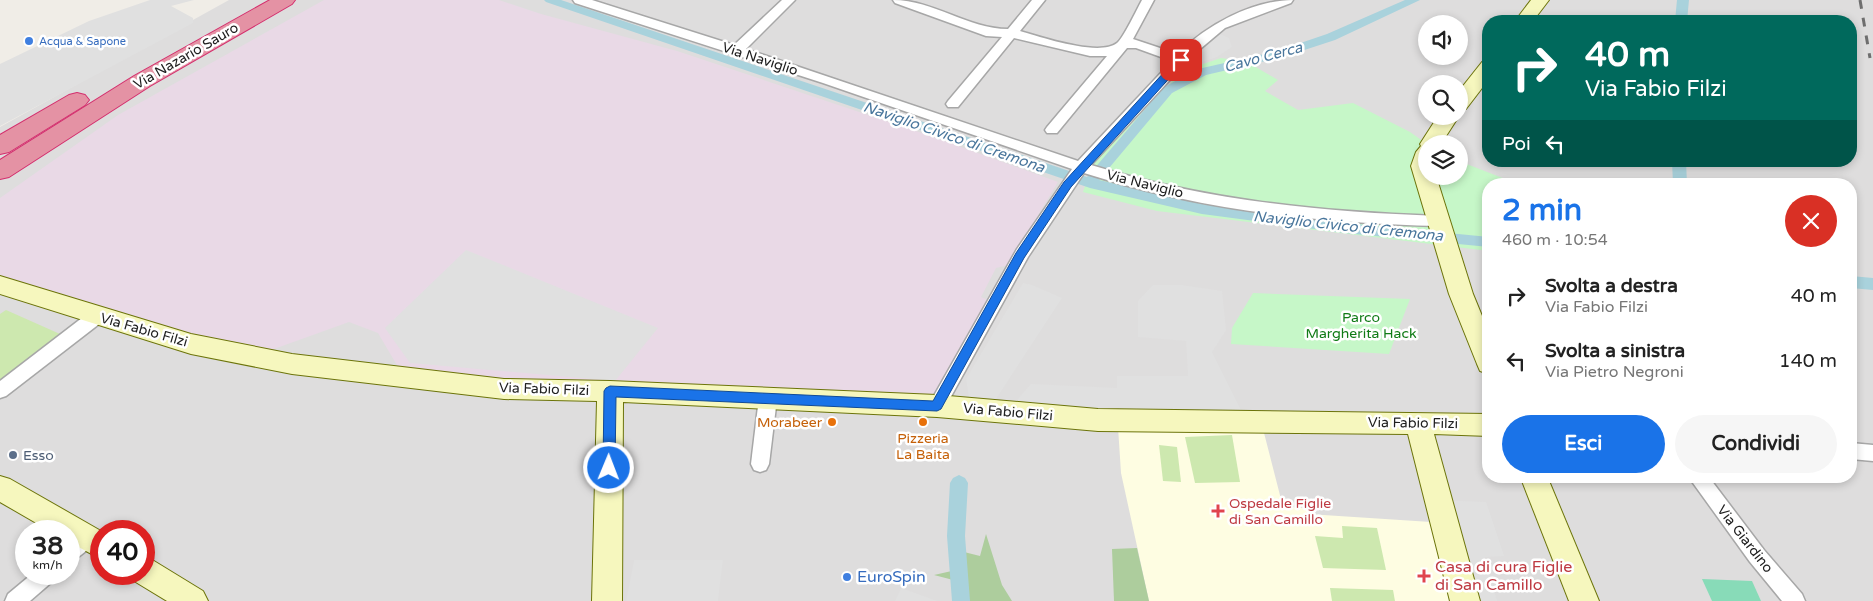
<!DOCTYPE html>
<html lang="it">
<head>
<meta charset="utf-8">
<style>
  body { margin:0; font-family:"Varela Round",sans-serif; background:#f6f6f6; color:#222; height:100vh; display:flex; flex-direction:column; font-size:19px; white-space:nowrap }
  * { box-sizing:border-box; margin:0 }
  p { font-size:16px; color:#767676 }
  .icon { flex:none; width:28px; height:28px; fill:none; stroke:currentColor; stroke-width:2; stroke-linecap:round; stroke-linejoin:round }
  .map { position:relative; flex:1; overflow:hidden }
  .panel { position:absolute; left:1482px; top:178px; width:375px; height:305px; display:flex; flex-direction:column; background:#fff; border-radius:20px; box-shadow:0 2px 8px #0003 }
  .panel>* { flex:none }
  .top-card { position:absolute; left:1482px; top:15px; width:375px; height:152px; border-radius:20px; box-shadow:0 2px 8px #0003; background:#00695c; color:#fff; overflow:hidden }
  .controls { position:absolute; left:1418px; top:15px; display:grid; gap:10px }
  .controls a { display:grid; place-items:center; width:50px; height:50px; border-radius:50%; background:#fff; box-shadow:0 2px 8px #0003; font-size:25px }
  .speed { position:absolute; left:15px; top:520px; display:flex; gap:10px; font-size:25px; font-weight:700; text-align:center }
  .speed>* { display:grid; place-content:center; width:65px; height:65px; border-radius:50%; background:#fff; box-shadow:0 2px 8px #0003; line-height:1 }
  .speed small { font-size:12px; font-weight:400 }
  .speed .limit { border:8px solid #d22; background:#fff; color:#111 }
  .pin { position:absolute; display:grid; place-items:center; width:42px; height:42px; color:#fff; margin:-21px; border-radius:10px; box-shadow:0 2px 8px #0006 }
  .me { position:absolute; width:55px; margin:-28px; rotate:1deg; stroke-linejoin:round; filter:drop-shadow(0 0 4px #0008) }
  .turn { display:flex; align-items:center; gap:18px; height:105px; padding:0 20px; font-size:22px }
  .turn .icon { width:65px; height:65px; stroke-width:2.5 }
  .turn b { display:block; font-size:35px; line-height:42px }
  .then { display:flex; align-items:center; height:48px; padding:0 20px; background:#0003; gap:10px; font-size:19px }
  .round { display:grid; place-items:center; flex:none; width:52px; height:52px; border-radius:26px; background:#f6f6f6 }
  .overview { display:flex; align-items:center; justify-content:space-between; height:85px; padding:0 20px }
  h1 { font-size:30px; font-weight:700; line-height:38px; color:#1a73e8 }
  .button { display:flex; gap:10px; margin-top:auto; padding:10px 20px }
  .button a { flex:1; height:58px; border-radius:30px; background:#1a73e8; color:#fff; font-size:20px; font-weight:700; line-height:58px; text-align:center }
  .button a+a { background:#f6f6f6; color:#222 }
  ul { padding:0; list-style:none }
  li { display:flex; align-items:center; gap:15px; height:65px; padding:0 20px }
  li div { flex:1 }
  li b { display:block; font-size:19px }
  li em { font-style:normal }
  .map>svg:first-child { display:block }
  .residential { fill:#dedddd; fill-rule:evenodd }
  .industrial { fill:#e9d9e6 }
  .education { fill:#fefde2 }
  .grass { fill:#cde8af }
  .forest { fill:#adcd9d }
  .park { fill:#c6f7c8 }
  .pitch { fill:#88dbb8 }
  .parking { fill:#e0e0e0 }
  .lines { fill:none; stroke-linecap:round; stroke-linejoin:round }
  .canal { fill:#a9d2dc; fill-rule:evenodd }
  .street-casing { stroke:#a7a7a7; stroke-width:3 }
  .secondary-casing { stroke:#6c740a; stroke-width:2 }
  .highway-casing { stroke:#d42e6d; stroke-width:2 }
  .street { fill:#fff; fill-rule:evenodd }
  .secondary { fill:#f6f7be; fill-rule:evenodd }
  .highway { fill:#e492a4; fill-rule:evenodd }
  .rail { stroke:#6e6e6e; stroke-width:3; stroke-dasharray:9 9; stroke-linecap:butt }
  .route { fill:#1a73e8; stroke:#114b97 }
  .shop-dot { fill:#3f7fe0; stroke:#fff; stroke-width:2 }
  .food-dot { fill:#e8710a; stroke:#fff; stroke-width:2 }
  .service-dot { fill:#5c6f8a; stroke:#fff; stroke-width:2 }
  .health-dot { fill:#e0444e; stroke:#fff; stroke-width:2 }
  .labels { text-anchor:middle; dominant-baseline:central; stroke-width:5; stroke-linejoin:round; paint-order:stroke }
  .far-shop-label { font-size:11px; fill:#366cbe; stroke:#fff; text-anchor:start }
  .street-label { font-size:14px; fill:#202020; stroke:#fff }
  .park-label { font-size:14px; fill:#107b16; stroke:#fff }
  .food-label { font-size:14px; fill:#c56008; stroke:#fff; text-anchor:end }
  .service-label { font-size:14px; fill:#4e5e75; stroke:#fff; text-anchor:start }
  .health-label { font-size:14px; fill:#be3a42; stroke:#fff; text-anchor:start }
  .water-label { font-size:15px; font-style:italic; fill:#49769c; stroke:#fff }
  .near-health-label { font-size:16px; fill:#be3a42; stroke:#fff; text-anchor:start }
  .near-shop-label { font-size:16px; fill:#366cbe; stroke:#fff; text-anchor:start }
</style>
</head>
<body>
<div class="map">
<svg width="1873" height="601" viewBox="0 0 1873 601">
  <rect width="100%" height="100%" fill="#f0ede7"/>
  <!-- residential -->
  <path class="residential" d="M229,0H1873V601H0V127ZM1489,21H1851V161H1489ZM1426,24H1459V56H1426ZM1426,84H1459V116H1426ZM1426,144H1459V176H1426ZM1489,184H1851V476H1489ZM26,531H69V574H26ZM101,531H144V574H101Z"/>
  <!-- industrial -->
  <polygon class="industrial" points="324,0 499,0 541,14 677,51 922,133 1058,182 1008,265 996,268 981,297 988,300 933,399 614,387 401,372 378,333 349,322 260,354 0,279 0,198 118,115"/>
  <!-- education -->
  <polygon class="education" points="1118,427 1263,429 1283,507 1306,508 1308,514 1431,522 1449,601 1149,601 1121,473"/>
  <!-- grass -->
  <g class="grass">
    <polygon points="6,310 60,334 0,382 0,314"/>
    <polygon points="1232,435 1240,482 1195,483 1185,437"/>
    <polygon points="1159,445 1177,447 1181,482 1163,481"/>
    <polygon points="1342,526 1377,528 1386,570 1323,568 1315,536 1343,538"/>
    <polygon points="1330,588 1393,590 1395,601 1332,601"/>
  </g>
  <!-- forest -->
  <g class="forest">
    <polygon points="986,534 1002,585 1012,601 958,601 957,581 934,575 965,568 964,552 980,556"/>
    <polygon points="1137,548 1149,601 1114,601 1112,549"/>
  </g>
  <!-- park -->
  <g class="park">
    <polygon points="1221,58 1247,62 1278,80 1265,91 1298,110 1353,103 1410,132 1427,144 1426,176 1459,176 1459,161 1518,184 1489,184 1489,251 1157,211 1083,192 1092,165 1182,71"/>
    <polygon points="1253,293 1410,299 1389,354 1231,344 1232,328"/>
  </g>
  <!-- pitch -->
  <polygon class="pitch" points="1702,579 1752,581 1761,601 1712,601"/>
  <!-- parking -->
  <g class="parking">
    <polygon points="150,0 194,0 171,6 193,18 193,23 0,126 0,64 89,21"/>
    <polygon points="1213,31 1229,38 1232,47 1217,57 1181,69 1181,60"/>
    <polygon points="466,250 658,328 615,381 410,363 385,328"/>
    <polygon points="1023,283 1032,285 1062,298 994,402 969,398 966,379"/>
    <polygon points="1153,285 1181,285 1222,291 1226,330 1212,352 1242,412 1115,415 1012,406 1031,384 1117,388 1117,376 1188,376 1186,341 1138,337 1138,301"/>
    <polygon points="1438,500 1486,502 1504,556 1485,557 1497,601 1465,601"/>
    <polygon points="634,560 723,560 718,601 626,601"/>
    <polygon points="901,588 937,601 895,601"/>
  </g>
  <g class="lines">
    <!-- canal -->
    <g class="canal">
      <polygon points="544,0 561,0 1087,177 1164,87 1198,69 1277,51 1327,34 1405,0 1420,0 1335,40 1283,57 1206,75 1172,93 1099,180 1202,204 1345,223 1489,237 1489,247 1345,233 1202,214 1090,188 546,2"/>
      <polygon points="1677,0 1689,0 1687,21 1675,21"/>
      <polygon points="1672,161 1686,161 1687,184 1673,184"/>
      <polygon points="1851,276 1873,278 1873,290 1851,288"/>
      <polygon points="959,475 965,478 968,483 965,536 970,601 952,601 947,536 950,483 953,478"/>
    </g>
    <defs>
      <g id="street">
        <path d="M573,0H592L734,45L782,0H795L746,49L1078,161L1172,61L1136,48H1127L1057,133H1047L1045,130L1047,127L1107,56H1090L1014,38L958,107H948L946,104L948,101L1002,37L986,36L895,3L893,0C934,0 968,29 1008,29L1032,0H1045L1020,31C1041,37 1099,57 1117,43C1123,39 1137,9 1142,0H1154L1133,39L1178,54C1206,25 1253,0 1293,0L1291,3L1225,28L1193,55L1091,165C1204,200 1320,212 1438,216L1443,217L1446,221L1443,225L1438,226C1318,223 1199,210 1084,173L1028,257L943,411L937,413L931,411L928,406L931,401L1017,249L1072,169L823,83L575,3Z"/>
        <polygon points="97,310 103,311 105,316 103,321 6,396 0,398 0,381 91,311"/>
        <polygon points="768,391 774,393 777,398 769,464 766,470 760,472 754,470 751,464 759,398 762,393"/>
        <polygon points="1851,443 1873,445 1873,461 1851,459"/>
        <polygon points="1688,476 1708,476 1764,550 1802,594 1805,601 1782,601 1750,562"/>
        <path d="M86,529L93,532L96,538C91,548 79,558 69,562V541L79,532Z"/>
        <polygon points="32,574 56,574 53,581 30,601 5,601 8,594"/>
      </g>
      <g id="secondary">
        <polygon points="1531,0 1549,0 1533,21 1515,21"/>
        <polygon points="1489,60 1489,79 1466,109 1459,110 1459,91 1482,62"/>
        <polygon points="1459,115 1459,116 1441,144 1426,144 1426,176 1436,176 1473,294 1489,333 1489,374 1480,371 1477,364 1449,294 1411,166 1416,152 1421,146 1420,144 1438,116"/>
        <polygon points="0,276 191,334 292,354 504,379 610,381 937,395 1098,409 1489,414 1489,436 1434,434 1480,601 1450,601 1408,434 1098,431 937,417 623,402 622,601 592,601 597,401 504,399 292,374 191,354 0,294"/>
        <polygon points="0,476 10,479 101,531 101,559 69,542 69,531 50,531 0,502"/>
        <polygon points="1520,476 1547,476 1599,601 1569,601"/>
        <polygon points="144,558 154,561 203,591 208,601 167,601 134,581 131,574 144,574"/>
      </g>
      <g id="highway">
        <polygon points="270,0 295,0 292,4 150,86 9,177 0,179 0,160 134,76"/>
        <polygon points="77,93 85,95 89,100 85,105 9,152 0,154 0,135 69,95"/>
      </g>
    </defs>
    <!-- street casing -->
    <use href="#street" class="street-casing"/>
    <!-- secondary casing -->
    <use href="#secondary" class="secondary-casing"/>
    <!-- highway casing -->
    <use href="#highway" class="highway-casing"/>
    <!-- street -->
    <use href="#street" class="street"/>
    <!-- secondary -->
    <use href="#secondary" class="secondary"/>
    <!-- highway -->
    <use href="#highway" class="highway"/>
    <!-- rail -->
    <polyline class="rail" points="1860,0 1870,58"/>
  </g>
  <!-- route -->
  <polygon class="route" points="1181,57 1185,60 1184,62 1071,187 1024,258 941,409 937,411 616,397 615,468 614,472 609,473 604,472 603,468 604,391 606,388 610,386 933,401 1016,253 1064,182 1177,58"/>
  <!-- markers -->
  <g class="shop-dot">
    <circle cx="29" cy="41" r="5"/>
    <circle cx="847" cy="577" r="5"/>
  </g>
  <g class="food-dot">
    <circle cx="832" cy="422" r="5"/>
    <circle cx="923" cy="422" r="5"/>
  </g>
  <circle class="service-dot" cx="13" cy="455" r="5"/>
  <g class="health-dot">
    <path d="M1215.5 503.5h5v5h5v5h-5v5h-5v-5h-5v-5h5z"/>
    <path d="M1421.5 568.5h5v5h5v5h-5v5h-5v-5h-5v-5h5z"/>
  </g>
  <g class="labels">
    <!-- far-shop labels -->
    <g class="far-shop-label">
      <text x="39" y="41">Acqua &amp; Sapone</text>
    </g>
    <!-- street labels -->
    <g class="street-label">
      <text transform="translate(186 56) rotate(-30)">Via Nazario Sauro</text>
      <text transform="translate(760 59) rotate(18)">Via Naviglio</text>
      <text transform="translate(1145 184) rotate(14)">Via Naviglio</text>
      <text transform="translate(144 330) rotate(16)">Via Fabio Filzi</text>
      <text transform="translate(544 389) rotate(2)">Via Fabio Filzi</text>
      <text transform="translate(1008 412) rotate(5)">Via Fabio Filzi</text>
      <text transform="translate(1413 423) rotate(1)">Via Fabio Filzi</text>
      <text transform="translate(1745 539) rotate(52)">Via Giardino</text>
    </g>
    <!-- park labels -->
    <g class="park-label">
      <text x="1361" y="317">Parco<tspan x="1361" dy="16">Margherita Hack</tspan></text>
    </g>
    <!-- food labels -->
    <g class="food-label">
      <text x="822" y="422">Morabeer</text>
      <text x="923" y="438" text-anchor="middle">Pizzeria<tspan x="923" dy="16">La Baita</tspan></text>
    </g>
    <!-- service labels -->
    <g class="service-label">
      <text x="23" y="455">Esso</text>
    </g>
    <!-- health labels -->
    <g class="health-label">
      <text x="1229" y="503">Ospedale Figlie<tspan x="1229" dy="16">di San Camillo</tspan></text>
    </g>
    <!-- water labels -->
    <g class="water-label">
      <text transform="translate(1263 57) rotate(-15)">Cavo Cerca</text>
      <text transform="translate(954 137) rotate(19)">Naviglio Civico di Cremona</text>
      <text transform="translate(1348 226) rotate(6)">Naviglio Civico di Cremona</text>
    </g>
    <!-- near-health labels -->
    <g class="near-health-label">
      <text x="1435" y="567">Casa di cura Figlie<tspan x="1435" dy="18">di San Camillo</tspan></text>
    </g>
    <!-- near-shop labels -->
    <g class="near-shop-label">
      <text x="857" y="577">EuroSpin</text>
    </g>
  </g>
</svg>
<div class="controls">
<a><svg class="icon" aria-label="sound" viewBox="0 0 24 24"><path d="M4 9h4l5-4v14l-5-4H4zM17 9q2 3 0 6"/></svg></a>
<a><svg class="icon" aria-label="search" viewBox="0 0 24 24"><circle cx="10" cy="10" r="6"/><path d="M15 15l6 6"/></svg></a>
<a><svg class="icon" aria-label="layers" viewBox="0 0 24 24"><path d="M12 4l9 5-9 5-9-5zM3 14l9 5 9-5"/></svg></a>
</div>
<div class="speed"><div>38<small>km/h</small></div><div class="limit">40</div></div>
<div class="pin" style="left:1181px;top:60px;background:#d93025"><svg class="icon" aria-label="arrive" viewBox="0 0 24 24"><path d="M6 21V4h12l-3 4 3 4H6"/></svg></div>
<svg class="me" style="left:609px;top:468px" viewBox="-20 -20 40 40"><circle r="17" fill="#1a73e8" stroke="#fff" stroke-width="3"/><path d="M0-11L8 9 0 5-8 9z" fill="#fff"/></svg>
<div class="top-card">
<div class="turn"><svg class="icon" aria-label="right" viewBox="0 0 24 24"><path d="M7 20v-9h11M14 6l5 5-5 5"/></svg><div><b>40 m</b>Via Fabio Filzi</div></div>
<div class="then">Poi<svg class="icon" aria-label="left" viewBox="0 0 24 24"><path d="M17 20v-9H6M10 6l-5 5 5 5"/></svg></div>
</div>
<section class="panel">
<div class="overview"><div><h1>2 min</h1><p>460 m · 10:54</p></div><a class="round" style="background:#d93025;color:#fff"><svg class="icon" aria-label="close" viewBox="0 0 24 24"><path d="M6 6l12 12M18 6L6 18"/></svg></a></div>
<ul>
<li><svg class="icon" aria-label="right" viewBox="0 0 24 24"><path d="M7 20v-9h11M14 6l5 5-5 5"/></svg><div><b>Svolta a destra</b><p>Via Fabio Filzi</p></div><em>40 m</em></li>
<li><svg class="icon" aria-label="left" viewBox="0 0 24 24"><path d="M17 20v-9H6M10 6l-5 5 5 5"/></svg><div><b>Svolta a sinistra</b><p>Via Pietro Negroni</p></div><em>140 m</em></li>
</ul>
<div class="button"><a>Esci</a><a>Condividi</a></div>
</section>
</div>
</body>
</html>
